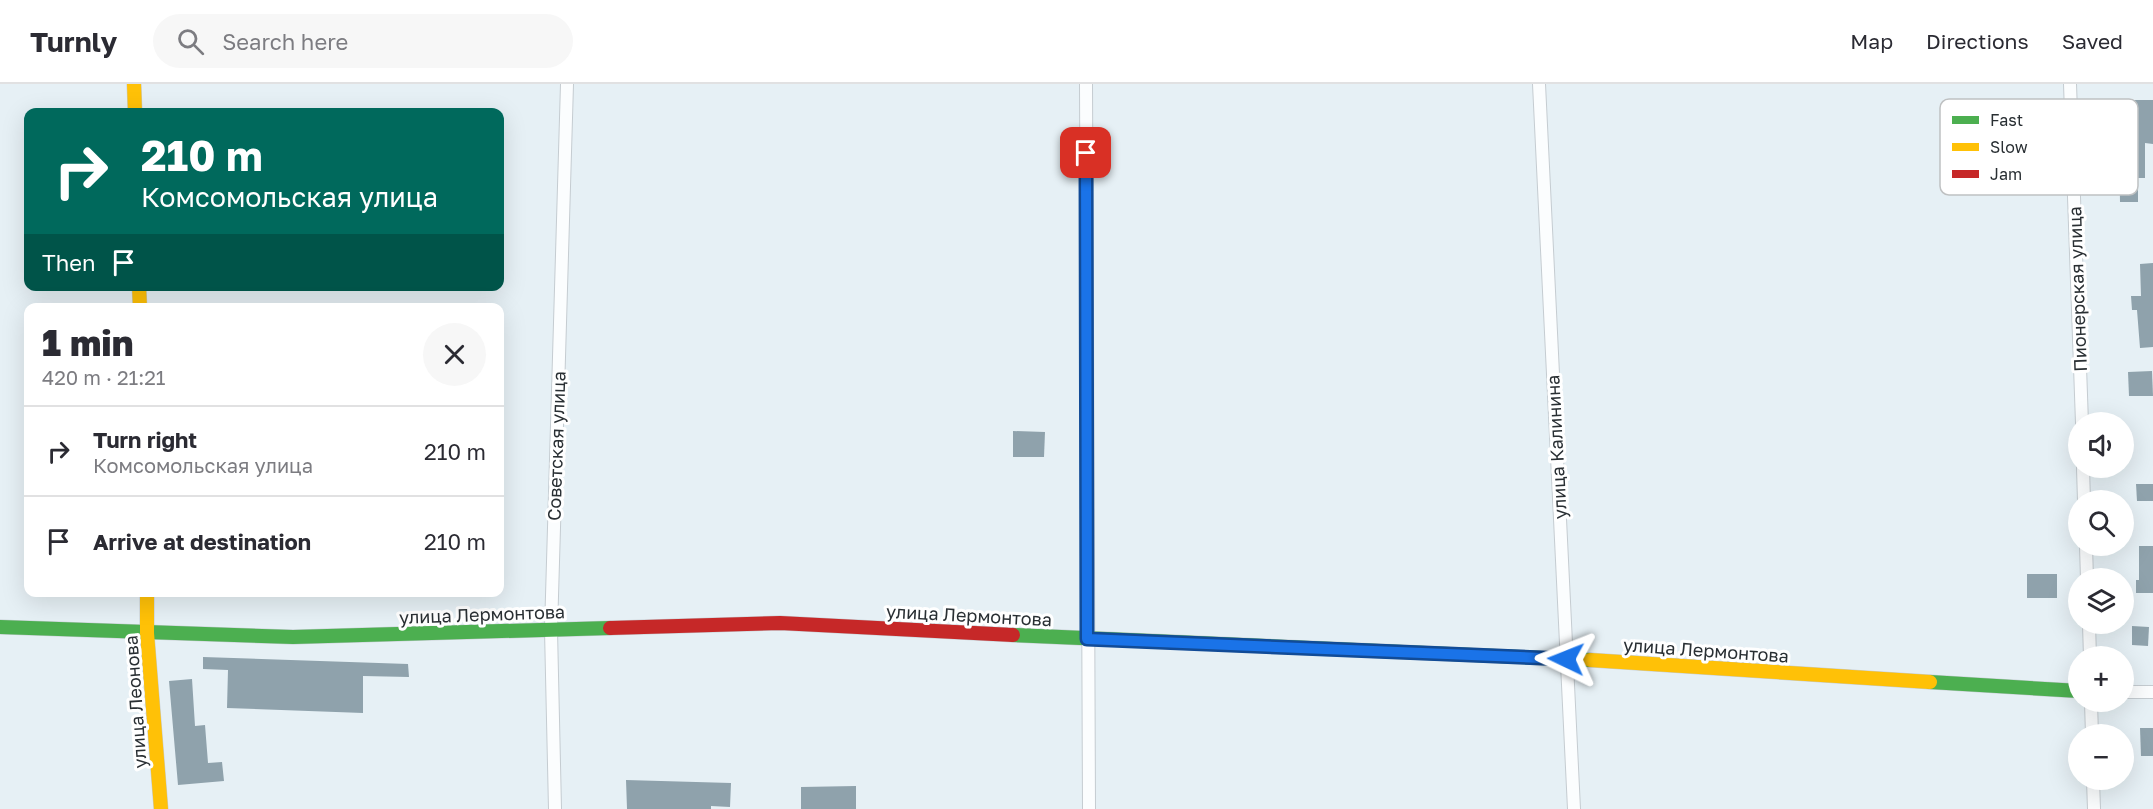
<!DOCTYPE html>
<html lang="en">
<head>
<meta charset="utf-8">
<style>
  body { margin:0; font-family:"Golos Text",sans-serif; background:#f7f7f7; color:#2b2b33; height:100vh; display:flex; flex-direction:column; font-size:22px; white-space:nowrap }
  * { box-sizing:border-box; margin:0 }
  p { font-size:20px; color:#7c7c81 }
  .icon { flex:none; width:33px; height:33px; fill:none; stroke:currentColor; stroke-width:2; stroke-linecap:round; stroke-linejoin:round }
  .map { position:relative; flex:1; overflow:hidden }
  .drawer { position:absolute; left:24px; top:219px; width:480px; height:294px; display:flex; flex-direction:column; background:#fff; border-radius:12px; box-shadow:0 6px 24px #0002 }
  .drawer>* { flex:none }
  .hud { position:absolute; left:24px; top:24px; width:480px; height:183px; border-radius:12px; box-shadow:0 6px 24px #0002; background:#00695c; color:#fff; overflow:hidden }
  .controls { position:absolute; left:2068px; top:328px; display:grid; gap:12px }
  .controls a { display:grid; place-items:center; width:66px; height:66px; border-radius:50%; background:#fff; box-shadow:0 6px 24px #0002; font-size:30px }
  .pin { position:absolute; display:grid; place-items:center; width:51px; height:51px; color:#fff; margin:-26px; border-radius:12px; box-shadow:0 3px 9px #0006 }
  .me { position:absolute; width:66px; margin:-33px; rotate:272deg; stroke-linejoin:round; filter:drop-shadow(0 0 4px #0008) }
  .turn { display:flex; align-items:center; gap:21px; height:126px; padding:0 18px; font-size:27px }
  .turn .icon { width:78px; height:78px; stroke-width:2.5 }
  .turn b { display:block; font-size:42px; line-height:51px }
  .then { display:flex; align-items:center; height:57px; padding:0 18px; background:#0003; gap:12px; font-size:22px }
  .round { display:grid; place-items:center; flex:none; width:63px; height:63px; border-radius:32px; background:#f7f7f7 }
  .head { display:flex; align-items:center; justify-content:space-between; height:102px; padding:0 18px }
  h1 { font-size:36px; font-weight:800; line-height:45px }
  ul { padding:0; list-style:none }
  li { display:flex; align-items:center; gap:18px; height:90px; padding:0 18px; border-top:2px solid #e1e1e2 }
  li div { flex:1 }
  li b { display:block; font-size:22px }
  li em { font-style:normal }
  header { display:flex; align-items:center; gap:36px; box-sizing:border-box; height:84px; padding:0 30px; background:#fff; border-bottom:2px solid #e1e1e2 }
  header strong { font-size:28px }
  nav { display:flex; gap:33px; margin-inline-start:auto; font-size:21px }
  .search { width:420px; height:54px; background:#f7f7f7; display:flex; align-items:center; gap:15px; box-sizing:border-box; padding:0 21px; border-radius:33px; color:#7c7c81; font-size:22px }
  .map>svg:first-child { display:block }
  .building { fill:#8fa2ac }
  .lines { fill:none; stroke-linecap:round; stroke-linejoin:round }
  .street-casing { stroke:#c5ccd1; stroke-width:14 }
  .fast-casing { stroke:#c5ccd1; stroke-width:15 }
  .slow-casing { stroke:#c5ccd1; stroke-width:15 }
  .jam-casing { stroke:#c5ccd1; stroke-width:15 }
  .street { stroke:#fbfdfe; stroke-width:12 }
  .fast { stroke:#4caf50; stroke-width:14 }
  .slow { stroke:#ffc107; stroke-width:14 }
  .jam { stroke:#c62828; stroke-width:14 }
  .route-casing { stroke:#114b97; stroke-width:15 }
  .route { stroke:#1a73e8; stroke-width:10 }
  .labels { text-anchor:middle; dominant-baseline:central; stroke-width:6; stroke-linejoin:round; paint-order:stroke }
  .street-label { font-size:18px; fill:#292f33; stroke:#fff }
  .key { fill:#fff; stroke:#bfc1c2; stroke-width:1.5 }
  .key-label { font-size:16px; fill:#292f33 }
</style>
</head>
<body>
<header>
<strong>Turnly</strong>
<div class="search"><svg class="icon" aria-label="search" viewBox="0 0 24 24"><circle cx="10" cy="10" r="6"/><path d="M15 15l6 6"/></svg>Search here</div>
<nav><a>Map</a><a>Directions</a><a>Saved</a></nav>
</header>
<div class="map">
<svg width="2153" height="725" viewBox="0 0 2153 725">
  <rect width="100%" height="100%" fill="#e6f0f5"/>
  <!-- building -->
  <g class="building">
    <polygon points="2125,16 2153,16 2153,60 2145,59 2145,94 2138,94 2138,118 2120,118 2119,59 2115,59 2115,46 2124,46"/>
    <polygon points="2153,179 2153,263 2140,264 2137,226 2132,226 2131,212 2141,212 2140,180"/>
    <polygon points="2152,287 2153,312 2129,312 2128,288"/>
    <polygon points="1013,347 1045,348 1044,373 1013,373"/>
    <polygon points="2136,400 2153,400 2153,417 2137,417"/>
    <polygon points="2139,462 2153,462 2153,509 2136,509 2136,496 2139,496"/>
    <rect x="2027" y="490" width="30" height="24"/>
    <polygon points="2132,542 2149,543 2148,562 2132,561"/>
    <polygon points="203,573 408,580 409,593 363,592 363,629 227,624 228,586 203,585"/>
    <polygon points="192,595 195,642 205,641 208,679 222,678 224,697 178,701 169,597"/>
    <polygon points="2140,644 2153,644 2153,672 2141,672"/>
    <polygon points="626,696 731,699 730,723 711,722 711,725 627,725"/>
    <polygon points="856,702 856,725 801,725 801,703"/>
  </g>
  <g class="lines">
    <defs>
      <g id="street">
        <polyline points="1086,0 1089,725"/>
        <polyline points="1539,0 1574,725"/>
        <polyline points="2070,0 2082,339"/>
        <polyline points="2083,384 2084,417"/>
        <polyline points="2086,462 2087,495"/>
        <polyline points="2089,540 2090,573"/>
        <polyline points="2124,608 2153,608"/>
        <polyline points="2091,618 2092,651"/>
        <polyline points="2093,696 2094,725"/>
        <polyline points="555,725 551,546 567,0"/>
      </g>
      <g id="fast">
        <polyline points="0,543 293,553 610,544"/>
        <polyline points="1013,551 1590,576"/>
        <polyline points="1930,598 2079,607"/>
      </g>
      <g id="slow">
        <polyline points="134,0 135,28"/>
        <polyline points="139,202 140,224"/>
        <polyline points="147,508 147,549 161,725"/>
        <polyline points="1590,576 1930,598"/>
      </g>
      <polyline id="jam" points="610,544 780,539 1013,551"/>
    </defs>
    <!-- street casing -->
    <use href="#street" class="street-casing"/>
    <!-- fast casing -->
    <use href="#fast" class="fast-casing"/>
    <!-- slow casing -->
    <use href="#slow" class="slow-casing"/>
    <!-- jam casing -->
    <use href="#jam" class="jam-casing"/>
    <!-- street -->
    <use href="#street" class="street"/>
    <!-- fast -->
    <use href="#fast" class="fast"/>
    <!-- slow -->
    <use href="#slow" class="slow"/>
    <!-- jam -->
    <use href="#jam" class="jam"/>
  </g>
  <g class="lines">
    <defs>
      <polyline id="route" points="1086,69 1087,555 1566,575"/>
    </defs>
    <!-- route casing -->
    <use href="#route" class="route-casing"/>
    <!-- route -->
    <use href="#route" class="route"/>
  </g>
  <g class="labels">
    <!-- street labels -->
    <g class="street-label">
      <text transform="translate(2077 205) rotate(-92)">Пионерская улица</text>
      <text transform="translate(556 362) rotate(-88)">Советская улица</text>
      <text transform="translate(1556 363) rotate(-93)">улица Калинина</text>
      <text transform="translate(482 530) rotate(-2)">улица Лермонтова</text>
      <text transform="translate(969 531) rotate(3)">улица Лермонтова</text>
      <text transform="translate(1706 566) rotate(4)">улица Лермонтова</text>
      <text transform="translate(135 618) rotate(-94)">улица Леонова</text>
    </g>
  </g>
  <!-- legend -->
  <rect x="1940" y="15" width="198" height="96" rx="9" class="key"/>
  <rect x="1952" y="32" width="27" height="8" fill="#4caf50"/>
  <rect x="1952" y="59" width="27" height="8" fill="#ffc107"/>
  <rect x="1952" y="86" width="27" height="8" fill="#c62828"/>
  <g class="key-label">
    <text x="1990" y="42">Fast</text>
    <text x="1990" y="69">Slow</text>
    <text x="1990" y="96">Jam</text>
  </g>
</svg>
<div class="controls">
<a><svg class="icon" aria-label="sound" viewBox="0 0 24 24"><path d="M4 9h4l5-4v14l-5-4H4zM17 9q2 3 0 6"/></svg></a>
<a><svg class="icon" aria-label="search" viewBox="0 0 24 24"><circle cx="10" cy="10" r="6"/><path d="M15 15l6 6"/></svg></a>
<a><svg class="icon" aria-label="layers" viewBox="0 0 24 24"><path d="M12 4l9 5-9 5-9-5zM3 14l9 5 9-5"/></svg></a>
<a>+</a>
<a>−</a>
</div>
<div class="pin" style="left:1086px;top:69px;background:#d93025"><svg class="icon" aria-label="arrive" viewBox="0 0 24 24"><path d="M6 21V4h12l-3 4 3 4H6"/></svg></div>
<svg class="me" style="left:1566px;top:575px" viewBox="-20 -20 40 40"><path d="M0-17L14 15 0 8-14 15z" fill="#1a73e8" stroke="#fff" stroke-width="4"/></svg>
<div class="hud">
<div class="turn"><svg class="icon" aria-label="right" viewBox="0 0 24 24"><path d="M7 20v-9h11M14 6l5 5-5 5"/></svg><div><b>210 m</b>Комсомольская улица</div></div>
<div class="then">Then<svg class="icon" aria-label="arrive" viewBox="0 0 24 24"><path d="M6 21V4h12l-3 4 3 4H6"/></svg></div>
</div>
<section class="drawer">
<div class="head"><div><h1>1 min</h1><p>420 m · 21:21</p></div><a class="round"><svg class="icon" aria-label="close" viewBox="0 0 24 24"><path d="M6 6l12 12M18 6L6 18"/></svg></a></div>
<ul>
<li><svg class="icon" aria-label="right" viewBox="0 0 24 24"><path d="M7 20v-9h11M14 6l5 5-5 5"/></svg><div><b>Turn right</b><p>Комсомольская улица</p></div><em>210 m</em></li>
<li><svg class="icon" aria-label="arrive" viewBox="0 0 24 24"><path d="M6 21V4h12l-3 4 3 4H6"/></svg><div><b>Arrive at destination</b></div><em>210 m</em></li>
</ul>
</section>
</div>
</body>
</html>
